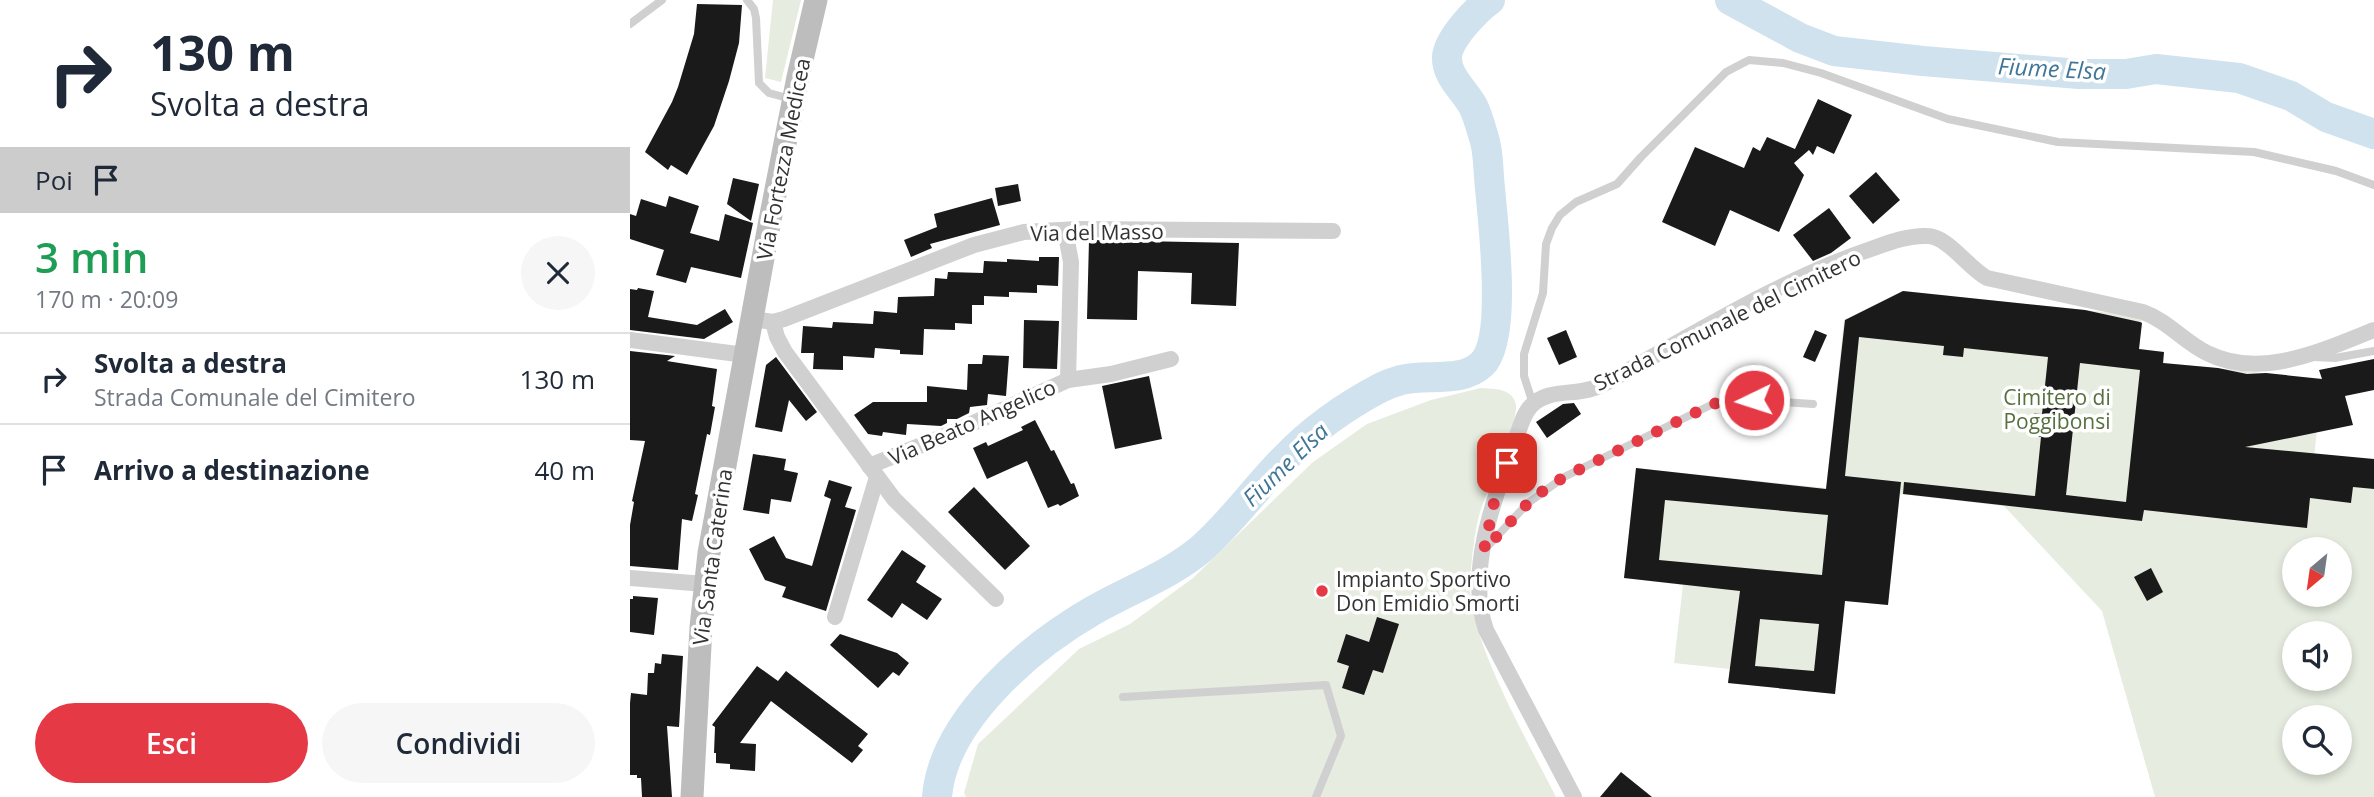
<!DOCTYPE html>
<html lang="it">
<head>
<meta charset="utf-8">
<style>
  body { margin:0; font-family:"Open Sans",sans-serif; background:#f6f6f7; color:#1f2937; height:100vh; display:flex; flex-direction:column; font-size:26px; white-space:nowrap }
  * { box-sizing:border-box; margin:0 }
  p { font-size:23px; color:#747a83 }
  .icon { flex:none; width:38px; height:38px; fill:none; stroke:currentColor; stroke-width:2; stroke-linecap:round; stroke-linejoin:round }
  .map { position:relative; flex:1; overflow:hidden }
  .panel { display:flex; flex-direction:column; background:#fff; width:630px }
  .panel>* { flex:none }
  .top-card { background:#fff; color:#1f2937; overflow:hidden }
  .needle { width:46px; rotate:209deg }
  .controls { position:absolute; left:1652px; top:537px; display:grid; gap:14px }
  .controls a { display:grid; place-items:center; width:70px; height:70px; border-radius:50%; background:#fff; box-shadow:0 4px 10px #0003; font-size:35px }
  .pin { position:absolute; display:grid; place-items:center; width:60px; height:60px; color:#fff; margin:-30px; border-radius:14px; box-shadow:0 4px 10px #0006 }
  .me { position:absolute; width:77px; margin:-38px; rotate:266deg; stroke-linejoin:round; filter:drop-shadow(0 0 5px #0008) }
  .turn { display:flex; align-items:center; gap:24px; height:147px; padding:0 35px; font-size:32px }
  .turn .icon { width:91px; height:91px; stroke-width:2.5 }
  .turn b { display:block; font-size:49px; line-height:60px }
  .then { display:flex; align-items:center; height:66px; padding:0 35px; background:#0003; gap:14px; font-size:26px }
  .round { display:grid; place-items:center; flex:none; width:74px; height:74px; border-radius:37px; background:#f6f6f7 }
  .overview { display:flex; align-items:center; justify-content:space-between; height:119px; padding:0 35px }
  h1 { font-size:42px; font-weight:600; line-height:52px; color:#1e9e55 }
  .cta { display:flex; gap:14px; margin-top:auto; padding:14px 35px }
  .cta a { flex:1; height:80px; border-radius:42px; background:#e63946; color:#fff; font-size:28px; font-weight:600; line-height:80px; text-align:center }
  .cta a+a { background:#f6f6f7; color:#1f2937 }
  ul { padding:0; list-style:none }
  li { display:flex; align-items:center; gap:21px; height:91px; padding:0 35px; border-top:2px solid #e0e1e3 }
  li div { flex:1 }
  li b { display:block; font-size:26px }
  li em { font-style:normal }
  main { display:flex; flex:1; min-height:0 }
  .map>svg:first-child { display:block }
  .green { fill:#e6ecdf; fill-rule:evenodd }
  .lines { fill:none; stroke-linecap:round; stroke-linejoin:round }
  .river { stroke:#cfe2ee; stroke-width:30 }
  .building { fill:#1a1a1a; fill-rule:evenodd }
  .lane { stroke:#d0d0d0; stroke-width:8 }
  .street { stroke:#d0d0d0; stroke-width:16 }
  .secondary { stroke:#bdbdbd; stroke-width:23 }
  .route { stroke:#e63946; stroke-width:12; stroke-dasharray:0 21.6 }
  .poi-dot { fill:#e63946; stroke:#fff; stroke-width:2.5 }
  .labels { text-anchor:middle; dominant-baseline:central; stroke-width:7; stroke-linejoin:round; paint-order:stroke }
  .street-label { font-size:21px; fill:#333; stroke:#fff }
  .park-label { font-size:21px; fill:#56703f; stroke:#fff }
  .poi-label { font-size:21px; fill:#333; stroke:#fff; text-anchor:start }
  .water-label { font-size:23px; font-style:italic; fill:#3f7597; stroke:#fff }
</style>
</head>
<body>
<main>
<section class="panel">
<div class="top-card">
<div class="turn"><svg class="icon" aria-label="right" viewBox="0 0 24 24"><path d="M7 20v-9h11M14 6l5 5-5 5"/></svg><div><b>130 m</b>Svolta a destra</div></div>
<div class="then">Poi<svg class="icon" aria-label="arrive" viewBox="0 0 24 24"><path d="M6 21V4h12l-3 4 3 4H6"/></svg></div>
</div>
<div class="overview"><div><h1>3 min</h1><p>170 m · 20:09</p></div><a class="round"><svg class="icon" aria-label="close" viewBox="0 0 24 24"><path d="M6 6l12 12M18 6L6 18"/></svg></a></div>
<ul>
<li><svg class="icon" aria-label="right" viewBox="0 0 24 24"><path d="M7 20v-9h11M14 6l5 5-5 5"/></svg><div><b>Svolta a destra</b><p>Strada Comunale del Cimitero</p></div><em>130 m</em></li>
<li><svg class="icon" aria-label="arrive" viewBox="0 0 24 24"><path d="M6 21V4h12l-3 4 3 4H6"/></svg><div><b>Arrivo a destinazione</b></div><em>40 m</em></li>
</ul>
<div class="cta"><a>Esci</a><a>Condividi</a></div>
</section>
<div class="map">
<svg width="1744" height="797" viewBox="0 0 1744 797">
  <rect width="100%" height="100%" fill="#fff"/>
  <!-- green -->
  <g class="green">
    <polygon points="143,0 171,0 151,82 135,78"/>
    <path d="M1273,291L1512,316L1509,349L1534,352V363L1692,379L1680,498L1721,503L1723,487L1744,489V797H1525L1472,611L1374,506L1270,494L1258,605L1215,601L1205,694L1098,683L1100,669L1044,663L1053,585L994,578L1006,468L1196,488L1214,320ZM1664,550H1710V595H1664ZM1664,634H1710V679H1664ZM1664,718H1710V763H1664Z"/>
    <path d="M851,388C864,389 883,388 886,405C888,423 857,490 850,512C844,533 842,558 840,580C835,634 901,747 926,797H336L334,793L348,744L449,649L500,624L563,578L683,462L737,424L801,400Z"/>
  </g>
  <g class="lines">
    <!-- river -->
    <g class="river">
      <polyline points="1100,0 1170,38 1204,51 1293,61 1449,74 1496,74 1526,69 1609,78 1661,96 1696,117 1744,134"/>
      <path d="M307,797C313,720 401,646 464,610C499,590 540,575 571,549C602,522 626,487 655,458C682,430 716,406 750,388C756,385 764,382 771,380C796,373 831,384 852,364C878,339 863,224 860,188C858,172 859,153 854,138C851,128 848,116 843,106C835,91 816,76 817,57C818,39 846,10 860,0"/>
    </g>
  </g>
  <!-- building -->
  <g class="building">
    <polygon points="67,4 112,5 109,43 99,81 84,126 57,175 41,165 38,170 15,152 42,102 48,87 64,34"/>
    <polygon points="1188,99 1222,115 1204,154 1187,146 1183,155 1179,150 1164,163 1174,175 1149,232 1100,210 1085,246 1032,222 1065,147 1114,168 1123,147 1130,151 1137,137 1165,149"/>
    <polygon points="1246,172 1270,200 1243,224 1219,196"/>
    <polygon points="103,178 129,184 121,221 97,204"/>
    <polygon points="388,184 391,201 368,206 365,188"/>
    <polygon points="39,196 69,206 60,233 89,241 95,214 123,223 111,278 61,267 56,283 26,275 34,250 0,239 0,214 6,216 11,199 36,207"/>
    <polygon points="362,198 370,225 300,244 302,248 281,257 274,240 307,227 304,214"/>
    <polygon points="1199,208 1221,238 1201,253 1183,261 1163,235"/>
    <polygon points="459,240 609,243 606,306 561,304 562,273 508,271 507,320 457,319"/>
    <polygon points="409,257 429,257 428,286 407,285 407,293 379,292 379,297 354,296 354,305 342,305 342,324 325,323 325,330 294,329 293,355 270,354 270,350 245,348 244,358 213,356 213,370 183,369 184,353 171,353 173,326 202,328 203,322 243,324 244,311 267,313 268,297 304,296 305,278 317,279 318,272 353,273 354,261 377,262 377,259 409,261"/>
    <polygon points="8,288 24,291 18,317 67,325 95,309 103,322 74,339 0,330 0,289 7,290"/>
    <path d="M1273,291L1455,310L1510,322L1512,323L1509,349L1534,352L1533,363L1588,368L1617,374L1636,373L1692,379L1689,370L1744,359V390L1715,396L1723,425L1615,447L1744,459V489L1723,487L1721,503L1680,498L1677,528L1514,510L1512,521L1273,494L1274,482L1405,496L1411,437L1402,436L1404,413L1412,414L1418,357L1334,348L1333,357L1313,355L1314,346L1229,337L1215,476L1271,482L1258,605L1215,601L1205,694L1098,683L1110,591L994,578L1006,468L1196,489L1215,320ZM1450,363L1510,370L1496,502L1436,495ZM1035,500L1198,515L1192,575L1029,560ZM1130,619L1189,624L1184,671L1125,666Z"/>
    <polygon points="394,320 429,321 427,369 393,368"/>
    <polygon points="936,330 947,357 929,365 917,338"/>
    <polygon points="1185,330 1197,335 1185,362 1173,357"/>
    <polygon points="0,351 45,356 37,361 87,369 82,406 85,407 80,435 77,434 65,494 68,495 62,521 52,519 48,570 0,566 0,525 4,502 2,501 15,441 0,440"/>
    <polygon points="353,355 379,356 376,396 358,394 357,405 340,407 339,413 327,419 317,419 317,423 311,426 277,424 276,435 253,432 252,436 238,434 224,415 243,402 297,402 297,386 337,390 338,364 352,364"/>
    <polygon points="146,357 187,412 176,421 159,400 152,432 125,427 136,365"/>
    <polygon points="519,376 532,439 485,449 472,386"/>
    <polygon points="944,403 951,414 917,438 906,422 933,404"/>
    <polygon points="405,420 421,451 424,450 441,484 444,483 449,496 430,506 428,504 418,508 397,461 357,479 343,448 356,442 358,446 393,430 391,427"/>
    <polygon points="123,454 156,459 154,470 168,473 161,502 141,499 139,514 113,510"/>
    <polygon points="199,480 222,487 215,507 226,510 196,611 152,597 156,587 135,580 119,549 144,536 156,558 182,566 201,499 194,496"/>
    <polygon points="344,487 400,546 375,570 318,512"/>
    <polygon points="272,550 296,566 286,582 312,599 297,620 272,603 262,618 237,600"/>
    <polygon points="1521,568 1533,592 1517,601 1504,577"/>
    <polygon points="3,596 28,598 24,635 0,632 0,599 3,599"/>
    <polygon points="747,617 769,624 753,673 743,670 734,695 712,688 719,666 707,662 716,634 739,642"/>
    <polygon points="210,634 267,653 279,663 269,676 263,672 248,688 200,645"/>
    <polygon points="32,654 53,656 49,727 37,726 42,797 12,797 11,778 7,778 7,775 0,775 0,703 1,693 17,695 18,673 24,673 25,663 31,664"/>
    <polygon points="127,666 148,681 156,671 238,734 228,746 233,750 222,763 141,701 110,743 126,744 125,771 100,769 100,764 86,763 86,753 84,753 85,727 82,725"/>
    <polygon points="991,772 1022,797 970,797"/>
  </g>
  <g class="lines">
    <!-- lane -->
    <g class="lane">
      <polyline points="117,0 124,9 126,18 129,83 139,93 161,99"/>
      <polyline points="0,24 32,0"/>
      <polyline points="1683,357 1705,358 1744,351"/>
      <polyline points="903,404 894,376 894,354 913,293 916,244 922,228 930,215 946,202 987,184 1011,157 1096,72 1119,60 1153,63 1191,73 1318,119 1428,142 1624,152 1706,171 1744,185"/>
      <polyline points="856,548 898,503 934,477 1083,404 1104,399 1183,404"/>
      <polyline points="493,697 696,685 711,736 686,797"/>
    </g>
    <!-- street -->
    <g class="street">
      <polyline points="435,230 441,262 438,380"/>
      <polyline points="122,319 143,322 154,319 344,245 394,232 448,229 703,231"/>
      <polyline points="143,322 147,337 155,352 264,499 366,599"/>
      <polyline points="0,340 115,355"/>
      <polyline points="239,466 317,435 438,380 481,374 541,359"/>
      <polyline points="0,578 75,584"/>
      <polyline points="205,617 247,477"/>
      <path d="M944,797L856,630C836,573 864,498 884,444C889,432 892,415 901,406C917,389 942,395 961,389C972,386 981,380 990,375C1069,331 1155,278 1241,249C1258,243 1279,235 1297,236C1318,236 1338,268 1357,278L1513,312C1538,321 1554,342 1577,353C1630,380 1694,350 1744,330"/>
    </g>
    <!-- secondary -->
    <polyline class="secondary" points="62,797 71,627 79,553 140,220 168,77 186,0"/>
  </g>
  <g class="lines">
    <!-- route -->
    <polyline class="route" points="877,463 865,498 854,550 898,503 918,487 934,477 1083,404 1104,399 1124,400"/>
  </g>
  <!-- markers -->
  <circle class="poi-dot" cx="692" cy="591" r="7"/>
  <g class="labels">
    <!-- street labels -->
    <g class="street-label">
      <text transform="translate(153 159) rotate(-79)">Via Fortezza Medicea</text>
      <text transform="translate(467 232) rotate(-1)">Via del Masso</text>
      <text transform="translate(1097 320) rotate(-26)">Strada Comunale del Cimitero</text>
      <text transform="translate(342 422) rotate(-24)">Via Beato Angelico</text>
      <text transform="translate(82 557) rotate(-82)">Via Santa Caterina</text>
    </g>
    <!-- park labels -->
    <g class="park-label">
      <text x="1427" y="397">Cimitero di<tspan x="1427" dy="24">Poggibonsi</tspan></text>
    </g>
    <!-- poi labels -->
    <g class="poi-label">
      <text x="706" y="579">Impianto Sportivo<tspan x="706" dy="24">Don Emidio Smorti</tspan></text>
    </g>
    <!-- water labels -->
    <g class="water-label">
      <text transform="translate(1422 68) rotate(3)">Fiume Elsa</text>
      <text transform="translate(655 464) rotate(-44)">Fiume Elsa</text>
    </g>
  </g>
</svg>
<div class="controls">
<a><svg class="needle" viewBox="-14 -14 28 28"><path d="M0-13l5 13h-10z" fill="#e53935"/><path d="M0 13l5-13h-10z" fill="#747a83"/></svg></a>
<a><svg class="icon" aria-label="sound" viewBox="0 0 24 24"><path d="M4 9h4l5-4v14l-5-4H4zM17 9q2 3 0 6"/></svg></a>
<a><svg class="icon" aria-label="search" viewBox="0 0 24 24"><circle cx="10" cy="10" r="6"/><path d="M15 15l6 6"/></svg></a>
</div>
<div class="pin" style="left:877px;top:463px;background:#d93025"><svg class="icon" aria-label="arrive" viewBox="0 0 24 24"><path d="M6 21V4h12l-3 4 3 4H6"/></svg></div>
<svg class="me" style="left:1124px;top:400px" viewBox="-20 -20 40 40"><circle r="17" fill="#e63946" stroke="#fff" stroke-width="3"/><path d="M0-11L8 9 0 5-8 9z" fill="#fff"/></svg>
</div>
</main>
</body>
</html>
